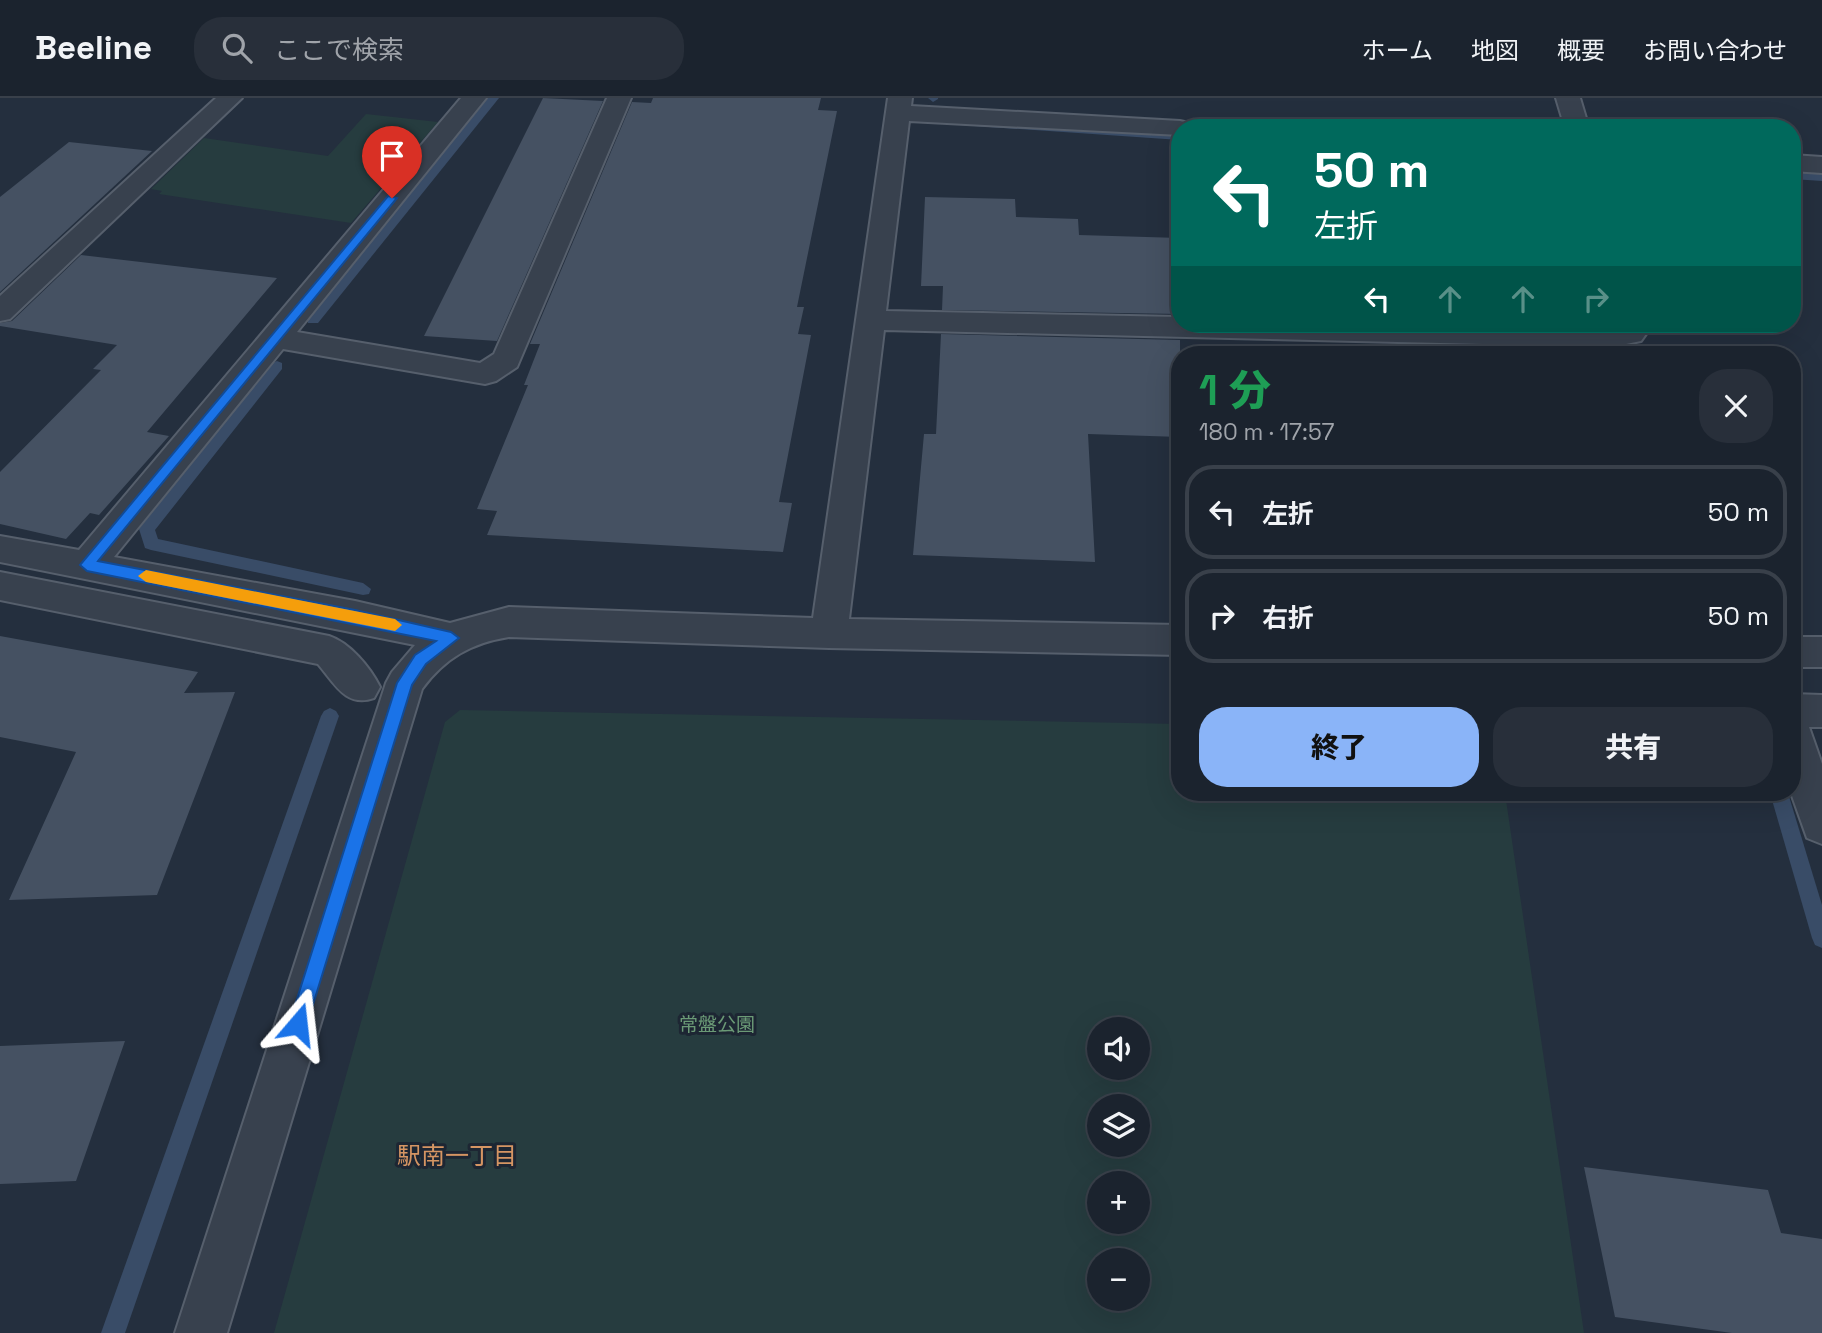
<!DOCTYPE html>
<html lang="ja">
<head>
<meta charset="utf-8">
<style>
  body { margin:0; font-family:"Space Grotesk","Noto Sans JP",sans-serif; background:#282f3a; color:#f1f3f6; height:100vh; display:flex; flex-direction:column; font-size:26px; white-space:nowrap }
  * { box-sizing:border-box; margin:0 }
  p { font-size:23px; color:#a0a4aa }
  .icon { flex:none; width:38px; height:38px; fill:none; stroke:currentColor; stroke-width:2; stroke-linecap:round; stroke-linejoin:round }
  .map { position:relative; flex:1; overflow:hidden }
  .sheet { position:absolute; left:1171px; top:248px; width:630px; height:455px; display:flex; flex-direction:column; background:#1b232e; border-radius:28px; box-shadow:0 7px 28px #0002,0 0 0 2px #39404a }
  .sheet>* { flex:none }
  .banner { position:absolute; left:1171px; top:21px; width:630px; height:214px; border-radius:28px; box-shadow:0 7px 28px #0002,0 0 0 2px #39404a; background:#00695c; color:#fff; overflow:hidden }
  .controls { position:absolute; left:1087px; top:919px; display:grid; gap:14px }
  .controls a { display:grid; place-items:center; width:63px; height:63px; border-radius:50%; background:#1b232e; box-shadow:0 7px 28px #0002,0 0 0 2px #39404a; font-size:35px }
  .pin { position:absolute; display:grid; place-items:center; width:60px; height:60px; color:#fff; margin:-72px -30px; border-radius:50% 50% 50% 0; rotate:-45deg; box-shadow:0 0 7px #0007 }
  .pin .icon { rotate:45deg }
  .me { position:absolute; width:77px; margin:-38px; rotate:17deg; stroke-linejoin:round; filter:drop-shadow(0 0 5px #0008) }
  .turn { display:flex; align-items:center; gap:24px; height:147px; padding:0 28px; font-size:32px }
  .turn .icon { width:91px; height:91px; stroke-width:2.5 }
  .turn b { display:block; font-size:49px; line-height:60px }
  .lanes { display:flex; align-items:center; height:66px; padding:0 28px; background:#0003; justify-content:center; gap:35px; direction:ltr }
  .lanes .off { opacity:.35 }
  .round { display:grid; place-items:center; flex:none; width:74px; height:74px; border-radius:28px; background:#282f3a }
  .head { display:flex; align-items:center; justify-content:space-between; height:119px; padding:0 28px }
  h1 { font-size:42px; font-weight:800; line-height:52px; color:#1e9e55 }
  .primary-button { display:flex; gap:14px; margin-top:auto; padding:14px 28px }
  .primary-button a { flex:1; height:80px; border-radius:28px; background:#8ab4f8; color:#111; font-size:28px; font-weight:800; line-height:80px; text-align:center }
  .primary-button a+a { background:#282f3a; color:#f1f3f6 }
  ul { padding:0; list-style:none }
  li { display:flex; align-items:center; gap:21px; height:94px; margin:0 14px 10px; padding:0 14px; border:4px solid #39404a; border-radius:28px }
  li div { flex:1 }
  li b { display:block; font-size:26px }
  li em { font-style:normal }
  header { display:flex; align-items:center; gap:42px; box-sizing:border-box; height:98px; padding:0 35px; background:#1b232e; border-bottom:2px solid #39404a }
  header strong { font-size:33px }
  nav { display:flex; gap:38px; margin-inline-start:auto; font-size:24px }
  .search { width:490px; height:63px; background:#282f3a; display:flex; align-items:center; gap:18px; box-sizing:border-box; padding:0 24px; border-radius:28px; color:#a0a4aa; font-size:26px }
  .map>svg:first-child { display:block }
  .green { fill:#263c3f; fill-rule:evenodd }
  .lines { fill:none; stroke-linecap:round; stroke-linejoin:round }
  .stream { fill:#394c67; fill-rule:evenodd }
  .building { fill:#455162 }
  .minor-casing { stroke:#565f6c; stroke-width:4 }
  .minor { fill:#38414e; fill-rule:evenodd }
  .route { fill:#1a73e8; stroke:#114b97; stroke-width:2 }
  .slow { fill:#f59e0b }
  .labels { text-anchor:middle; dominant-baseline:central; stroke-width:6; stroke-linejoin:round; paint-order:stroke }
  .park-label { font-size:19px; fill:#6b9a76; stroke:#1d2633 }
  .near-neighbourhood-label { font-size:24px; fill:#d59563; stroke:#1d2633 }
</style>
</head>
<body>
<header>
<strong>Beeline</strong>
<div class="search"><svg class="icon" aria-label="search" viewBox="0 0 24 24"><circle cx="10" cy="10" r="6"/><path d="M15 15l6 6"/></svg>ここで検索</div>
<nav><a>ホーム</a><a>地図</a><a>概要</a><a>お問い合わせ</a></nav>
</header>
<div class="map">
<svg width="1822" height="1235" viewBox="0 0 1822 1235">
  <rect width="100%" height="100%" fill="#242f3e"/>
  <!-- green -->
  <g class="green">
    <polygon points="366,16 438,24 351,125 159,96 162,93 151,91 204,40 328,58"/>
    <path d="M460,612L1179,626L1180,695H1505L1584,1235H274L445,624ZM1099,931H1138V970H1099ZM1099,1008H1138V1046H1099ZM1099,1085H1138V1124H1099ZM1099,1162H1138V1200H1099Z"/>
  </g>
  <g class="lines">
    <!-- stream -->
    <g class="stream">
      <polygon points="488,0 499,0 318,225 308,225 308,219"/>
      <polygon points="928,0 938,0 938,1 933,4"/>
      <polygon points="934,20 1180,36 1180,42 930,25 930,21"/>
      <polygon points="1792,73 1822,75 1822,83 1792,81"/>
      <polygon points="1627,247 1632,249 1637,257 1623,257 1620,252"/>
      <polygon points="277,263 282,265 282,271 155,432 158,441 363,485 371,491 369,496 363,497 151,452 145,450 139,431 142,427 272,265"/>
      <polygon points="330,610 336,613 339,618 125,1235 101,1235 321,618 324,613"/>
      <polygon points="1770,695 1788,695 1822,807 1822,850 1815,847 1812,840"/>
    </g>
  </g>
  <!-- building -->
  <g class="building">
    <polygon points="543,0 603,3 497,243 424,238"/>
    <polygon points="653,0 821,0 818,12 837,13 797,209 804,209 798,236 811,237 779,404 792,405 783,454 487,437 497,413 477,411 528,287 524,287 540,246 530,246 632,4 651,5"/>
    <polygon points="69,44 152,53 0,194 0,99"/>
    <polygon points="925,99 1015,101 1016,119 1078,121 1079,137 1180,140 1180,216 942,212 943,188 921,188"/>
    <polygon points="81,157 277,180 147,334 169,338 99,417 90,415 66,441 0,426 0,374 101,272 93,271 117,247 0,228 0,225 12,223"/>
    <polygon points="941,236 1180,242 1180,339 1088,336 1095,464 913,457 924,336 936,336"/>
    <polygon points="0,538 198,574 184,595 235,594 157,797 9,802 76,654 0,639"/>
    <polygon points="125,943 76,1083 0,1086 0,948"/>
    <polygon points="1584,1069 1768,1092 1781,1135 1822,1141 1822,1235 1732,1235 1615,1219"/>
  </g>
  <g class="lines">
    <defs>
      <g id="minor">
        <polygon points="216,0 242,0 10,221 0,223 0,198"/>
        <path d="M461,0H486L297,234L480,265L494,256L607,0H631L517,269L496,283L485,286L283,251L114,459L355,503L450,525L509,509L813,520L888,0H912L911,8L1180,23L1189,25L1192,30H1180V37L909,23L886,213L1180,219V226H1457L1611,229H1615L1614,226H1644L1646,236L1641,243L1611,249L884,232L849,521L1180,527V557L829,550L509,539C471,545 445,560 422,591L227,1235H175L386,585L392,574L415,547L0,464V438L79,452Z"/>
        <polygon points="1556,0 1580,0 1589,30 1565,30"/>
        <polygon points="1792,57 1822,59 1822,75 1792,73"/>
        <path d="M0,474L329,538C350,545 370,569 380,589L374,600C346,610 335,586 318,566L0,502Z"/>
        <rect x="1792" y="539" width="30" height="30"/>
        <polygon points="1792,596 1822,597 1822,629 1809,629 1822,666 1822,746 1807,740 1791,695"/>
      </g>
    </defs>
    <!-- minor casing -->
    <use href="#minor" class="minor-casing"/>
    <!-- minor -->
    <use href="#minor" class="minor"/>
  </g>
  <!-- route -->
  <polygon class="route" points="388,98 397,100 98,463 355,512 451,534 459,540 426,566 412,587 307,926 305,933 298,936 291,933 289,926 397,585 415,557 436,543 87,473 80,467"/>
  <!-- slow -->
  <polygon class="slow" points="146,472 395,521 402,527 395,533 146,484 138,478"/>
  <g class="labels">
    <!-- park labels -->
    <g class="park-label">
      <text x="717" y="926">常盤公園</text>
    </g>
    <!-- near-neighbourhood labels -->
    <g class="near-neighbourhood-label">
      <text x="457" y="1057">駅南一丁目</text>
    </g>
  </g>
</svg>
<div class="controls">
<a><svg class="icon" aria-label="sound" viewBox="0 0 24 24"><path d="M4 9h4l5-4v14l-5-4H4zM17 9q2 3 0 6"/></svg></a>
<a><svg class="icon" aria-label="layers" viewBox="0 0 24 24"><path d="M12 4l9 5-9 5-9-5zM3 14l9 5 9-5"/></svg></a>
<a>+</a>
<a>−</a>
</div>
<div class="pin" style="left:392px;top:100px;background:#d93025"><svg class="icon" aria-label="arrive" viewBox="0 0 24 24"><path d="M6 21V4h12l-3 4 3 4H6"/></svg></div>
<svg class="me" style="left:298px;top:926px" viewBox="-20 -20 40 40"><path d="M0-17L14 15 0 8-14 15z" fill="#1a73e8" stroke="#fff" stroke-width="4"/></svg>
<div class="banner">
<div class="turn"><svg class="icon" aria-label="left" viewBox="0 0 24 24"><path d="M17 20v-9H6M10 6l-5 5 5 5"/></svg><div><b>50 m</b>左折</div></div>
<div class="lanes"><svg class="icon" aria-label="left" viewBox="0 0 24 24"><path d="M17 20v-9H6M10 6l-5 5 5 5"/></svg><svg class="icon off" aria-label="ahead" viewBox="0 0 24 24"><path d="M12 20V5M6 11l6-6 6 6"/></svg><svg class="icon off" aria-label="ahead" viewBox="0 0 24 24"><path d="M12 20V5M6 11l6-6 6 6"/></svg><svg class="icon off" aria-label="right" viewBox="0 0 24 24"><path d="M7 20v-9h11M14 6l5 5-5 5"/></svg></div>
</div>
<section class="sheet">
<div class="head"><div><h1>1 分</h1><p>180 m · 17:57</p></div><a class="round"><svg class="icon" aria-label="close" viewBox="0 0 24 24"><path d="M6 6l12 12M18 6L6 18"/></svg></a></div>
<ul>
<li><svg class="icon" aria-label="left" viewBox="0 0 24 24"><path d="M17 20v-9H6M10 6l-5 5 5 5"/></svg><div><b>左折</b></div><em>50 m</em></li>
<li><svg class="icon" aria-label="right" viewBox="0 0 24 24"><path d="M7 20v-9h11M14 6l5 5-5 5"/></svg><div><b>右折</b></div><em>50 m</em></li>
</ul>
<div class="primary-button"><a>終了</a><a>共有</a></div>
</section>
</div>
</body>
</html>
